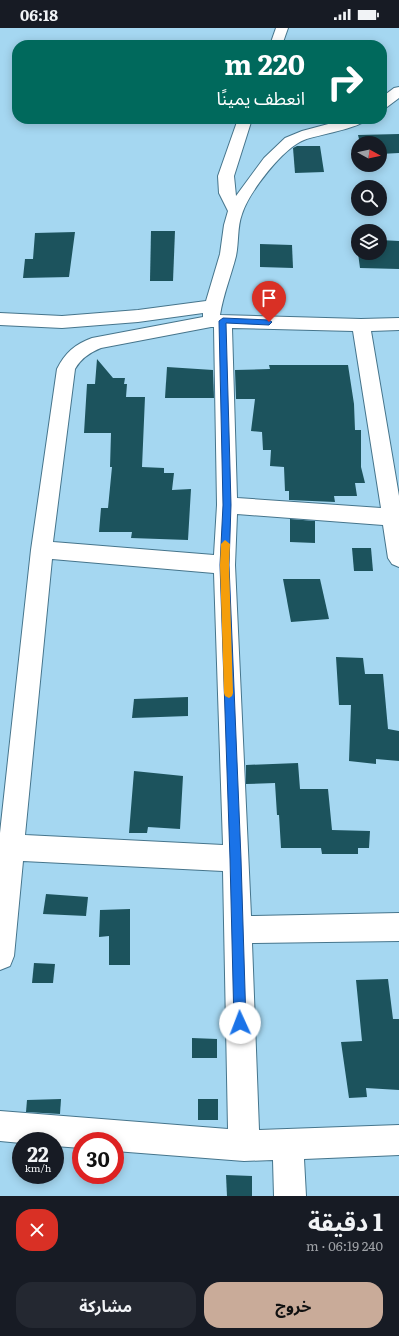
<!DOCTYPE html>
<html lang="ar">
<head>
<meta charset="utf-8">
<style>
  body { margin:0; font-family:Literata,"Noto Sans Arabic",serif; background:#242831; color:#f1f3f6; direction:rtl; height:100vh; display:flex; flex-direction:column; font-size:15px; white-space:nowrap }
  * { box-sizing:border-box; margin:0 }
  p { font-size:13px; color:#9ea1a6 }
  .icon { flex:none; width:22px; height:22px; fill:none; stroke:currentColor; stroke-width:2; stroke-linecap:round; stroke-linejoin:round }
  .map { position:relative; height:1168px; overflow:hidden; direction:ltr }
  .drawer { display:flex; flex-direction:column; background:#171b24; flex:1 }
  .drawer>* { flex:none }
  .top-card { position:absolute; left:12px; top:12px; width:375px; height:84px; border-radius:16px; box-shadow:0 2px 10px #0003; direction:rtl; background:#00695c; color:#fff; overflow:hidden }
  .needle { width:26px; rotate:98deg }
  .tools { position:absolute; left:351px; top:108px; display:grid; gap:8px }
  .tools a { display:grid; place-items:center; width:36px; height:36px; border-radius:50%; background:#171b24; box-shadow:0 2px 10px #0003; font-size:20px }
  .speed { position:absolute; left:12px; top:1104px; display:flex; gap:8px; font-size:20px; font-weight:700; text-align:center }
  .speed>* { display:grid; place-content:center; width:52px; height:52px; border-radius:50%; background:#171b24; box-shadow:0 2px 10px #0003; line-height:1 }
  .speed small { font-size:10px; font-weight:400 }
  .speed .limit { border:6px solid #d22; background:#fff; color:#111 }
  .pin { position:absolute; display:grid; place-items:center; width:34px; height:34px; color:#fff; margin:-41px -17px; border-radius:50% 50% 50% 0; rotate:-45deg; box-shadow:0 0 4px #0007 }
  .pin .icon { rotate:45deg }
  .me { position:absolute; width:44px; margin:-22px; rotate:358deg; stroke-linejoin:round; filter:drop-shadow(0 0 3px #0008) }
  .turn { display:flex; align-items:center; gap:14px; height:84px; padding:0 16px; font-size:18px }
  .turn .icon { width:52px; height:52px; stroke-width:2.5 }
  .turn b { display:block; font-size:28px; line-height:34px }
  .round { display:grid; place-items:center; flex:none; width:42px; height:42px; border-radius:16px; background:#242831 }
  .headline { display:flex; align-items:center; justify-content:space-between; height:68px; padding:0 16px }
  h1 { font-size:24px; font-weight:700; line-height:30px }
  .primary-button { display:flex; gap:8px; margin-top:auto; padding:8px 16px }
  .primary-button a { flex:1; height:46px; border-radius:16px; background:#c9ab99; color:#111; font-size:16px; font-weight:700; line-height:46px; text-align:center }
  .primary-button a+a { background:#242831; color:#f1f3f6 }
  .status { display:flex; justify-content:space-between; align-items:center; height:28px; padding:0 20px; background:#171b24; direction:ltr }
  .status svg { height:11px; fill:currentColor }
  .map>svg:first-child { display:block }
  .building { fill:#1c535d }
  .lines { fill:none; stroke-linecap:round; stroke-linejoin:round }
  .minor-casing { stroke:#46758c; stroke-width:2 }
  .minor { fill:#fff; fill-rule:evenodd }
  .route { fill:#1a73e8; stroke:#114b97 }
  .slow { fill:#f59e0b }
</style>
</head>
<body>
<div class="status"><b>06:18</b><svg viewBox="0 0 49 12"><path d="M0 12V9h3v3zM5 12V6h3v6zM10 12V3h3v9zM15 12V0h3v12zM26 1h20v11H26zM47 4h2v5h-2z"/></svg></div>
<div class="map">
<svg width="399" height="1168" viewBox="0 0 399 1168">
  <rect width="100%" height="100%" fill="#a5d7f1"/>
  <!-- building -->
  <g class="building">
    <polygon points="399,106 399,125 380,126 380,115 360,115 358,107"/>
    <polygon points="297,118 320,118 324,144 295,145 293,120"/>
    <polygon points="151,203 175,203 173,253 150,253"/>
    <polygon points="75,204 69,249 23,250 25,231 33,231 35,205"/>
    <polygon points="380,212 399,213 399,241 360,240 358,225 380,225"/>
    <polygon points="260,216 292,217 293,240 260,239"/>
    <polygon points="97,331 113,350 125,350 124,356 127,356 126,369 145,369 142,439 164,440 164,445 174,445 172,462 191,461 188,512 131,510 132,504 99,504 101,480 108,480 112,439 110,439 111,405 84,405 87,356 95,356"/>
    <polygon points="269,337 348,337 354,376 355,402 361,402 361,439 365,455 355,455 357,468 334,468 335,474 289,472 289,463 285,463 284,439 270,438 271,422 263,422 262,404 251,403 255,371 236,371 235,342 270,341"/>
    <polygon points="167,339 213,342 214,370 165,370"/>
    <polygon points="290,491 315,493 315,515 290,514"/>
    <polygon points="352,520 371,520 373,543 354,543"/>
    <polygon points="283,551 320,551 329,591 291,594"/>
    <polygon points="336,629 363,630 365,646 383,646 388,701 399,703 399,733 376,731 376,736 349,733 351,677 339,677"/>
    <polygon points="188,669 188,688 132,690 134,671"/>
    <polygon points="298,735 300,761 328,761 332,802 370,803 369,820 358,820 358,826 322,826 321,820 281,820 279,787 277,787 275,755 246,756 246,737"/>
    <polygon points="134,743 183,748 180,801 148,799 147,805 129,805"/>
    <polygon points="46,866 88,869 86,888 43,886"/>
    <polygon points="130,881 130,937 109,937 109,908 99,909 100,882"/>
    <polygon points="34,935 55,936 53,955 32,955"/>
    <polygon points="388,951 393,991 399,991 399,1062 366,1060 367,1069 349,1070 341,1014 362,1013 356,952"/>
    <polygon points="192,1010 217,1011 217,1030 192,1030"/>
    <polygon points="61,1071 60,1086 26,1084 27,1072"/>
    <rect x="198" y="1071" width="20" height="21"/>
    <polygon points="226,1147 252,1148 252,1168 227,1168"/>
  </g>
  <g class="lines">
    <defs>
      <g id="minor">
        <polygon points="276,0 288,0 282,17 270,17"/>
        <polygon points="399,59 399,70 387,79 382,80 382,69 394,60"/>
        <path d="M238,91H252L234,148L236,168L264,130L285,110L302,103L347,91H367C361,100 317,107 304,112C283,120 249,164 242,186C237,199 239,214 236,228C231,248 223,267 220,287L361,291L399,290V302L371,303L399,468V539L392,536L388,530L383,497L237,486L235,537L251,888L399,885V913L252,915L259,1102L399,1097V1127L304,1131L306,1168H274L273,1132L244,1133L115,1123V1113H81V1120L55,1118V1113H21V1115L0,1113V1083L228,1101L223,843L23,833L14,928L10,938L0,942V805L31,522L57,341C65,325 75,316 92,310L203,289V285L138,294L62,300L0,297V285L62,288L138,282L206,273L220,226L224,197L228,183L219,165L218,148ZM211,299H214L217,477L214,527L53,514L75,341C81,330 91,324 101,320ZM232,300L353,303L381,480L237,470ZM52,531L214,545L223,817L25,807Z"/>
      </g>
    </defs>
    <!-- minor casing -->
    <use href="#minor" class="minor-casing"/>
    <!-- minor -->
    <use href="#minor" class="minor"/>
  </g>
  <!-- route -->
  <polygon class="route" points="223,290 269,292 272,294 269,297 226,295 231,477 229,537 241,831 246,995 244,999 240,1001 235,999 234,995 230,831 220,537 223,477 219,293"/>
  <!-- slow -->
  <polygon class="slow" points="225,512 230,516 229,537 233,665 232,668 229,670 225,668 224,665 220,537 221,516"/>
</svg>
<div class="tools">
<a><svg class="needle" viewBox="-14 -14 28 28"><path d="M0-13l5 13h-10z" fill="#e53935"/><path d="M0 13l5-13h-10z" fill="#9ea1a6"/></svg></a>
<a><svg class="icon" aria-label="search" viewBox="0 0 24 24"><circle cx="10" cy="10" r="6"/><path d="M15 15l6 6"/></svg></a>
<a><svg class="icon" aria-label="layers" viewBox="0 0 24 24"><path d="M12 4l9 5-9 5-9-5zM3 14l9 5 9-5"/></svg></a>
</div>
<div class="speed"><div>22<small>km/h</small></div><div class="limit">30</div></div>
<div class="pin" style="left:269px;top:294px;background:#d93025"><svg class="icon" aria-label="arrive" viewBox="0 0 24 24"><path d="M6 21V4h12l-3 4 3 4H6"/></svg></div>
<svg class="me" style="left:240px;top:995px" viewBox="-20 -20 40 40"><circle r="19" fill="#fff"/><path d="M0-13L10 11 0 6-10 11z" fill="#1a73e8"/></svg>
<div class="top-card">
<div class="turn"><svg class="icon" aria-label="right" viewBox="0 0 24 24"><path d="M7 20v-9h11M14 6l5 5-5 5"/></svg><div><b>220 m</b>انعطف يمينًا</div></div>
</div>
</div>
<section class="drawer">
<div class="headline"><div><h1>1 دقيقة</h1><p>240 m · 06:19</p></div><a class="round" style="background:#d93025;color:#fff"><svg class="icon" aria-label="close" viewBox="0 0 24 24"><path d="M6 6l12 12M18 6L6 18"/></svg></a></div>
<div class="primary-button"><a>خروج</a><a>مشاركة</a></div>
</section>
</body>
</html>
